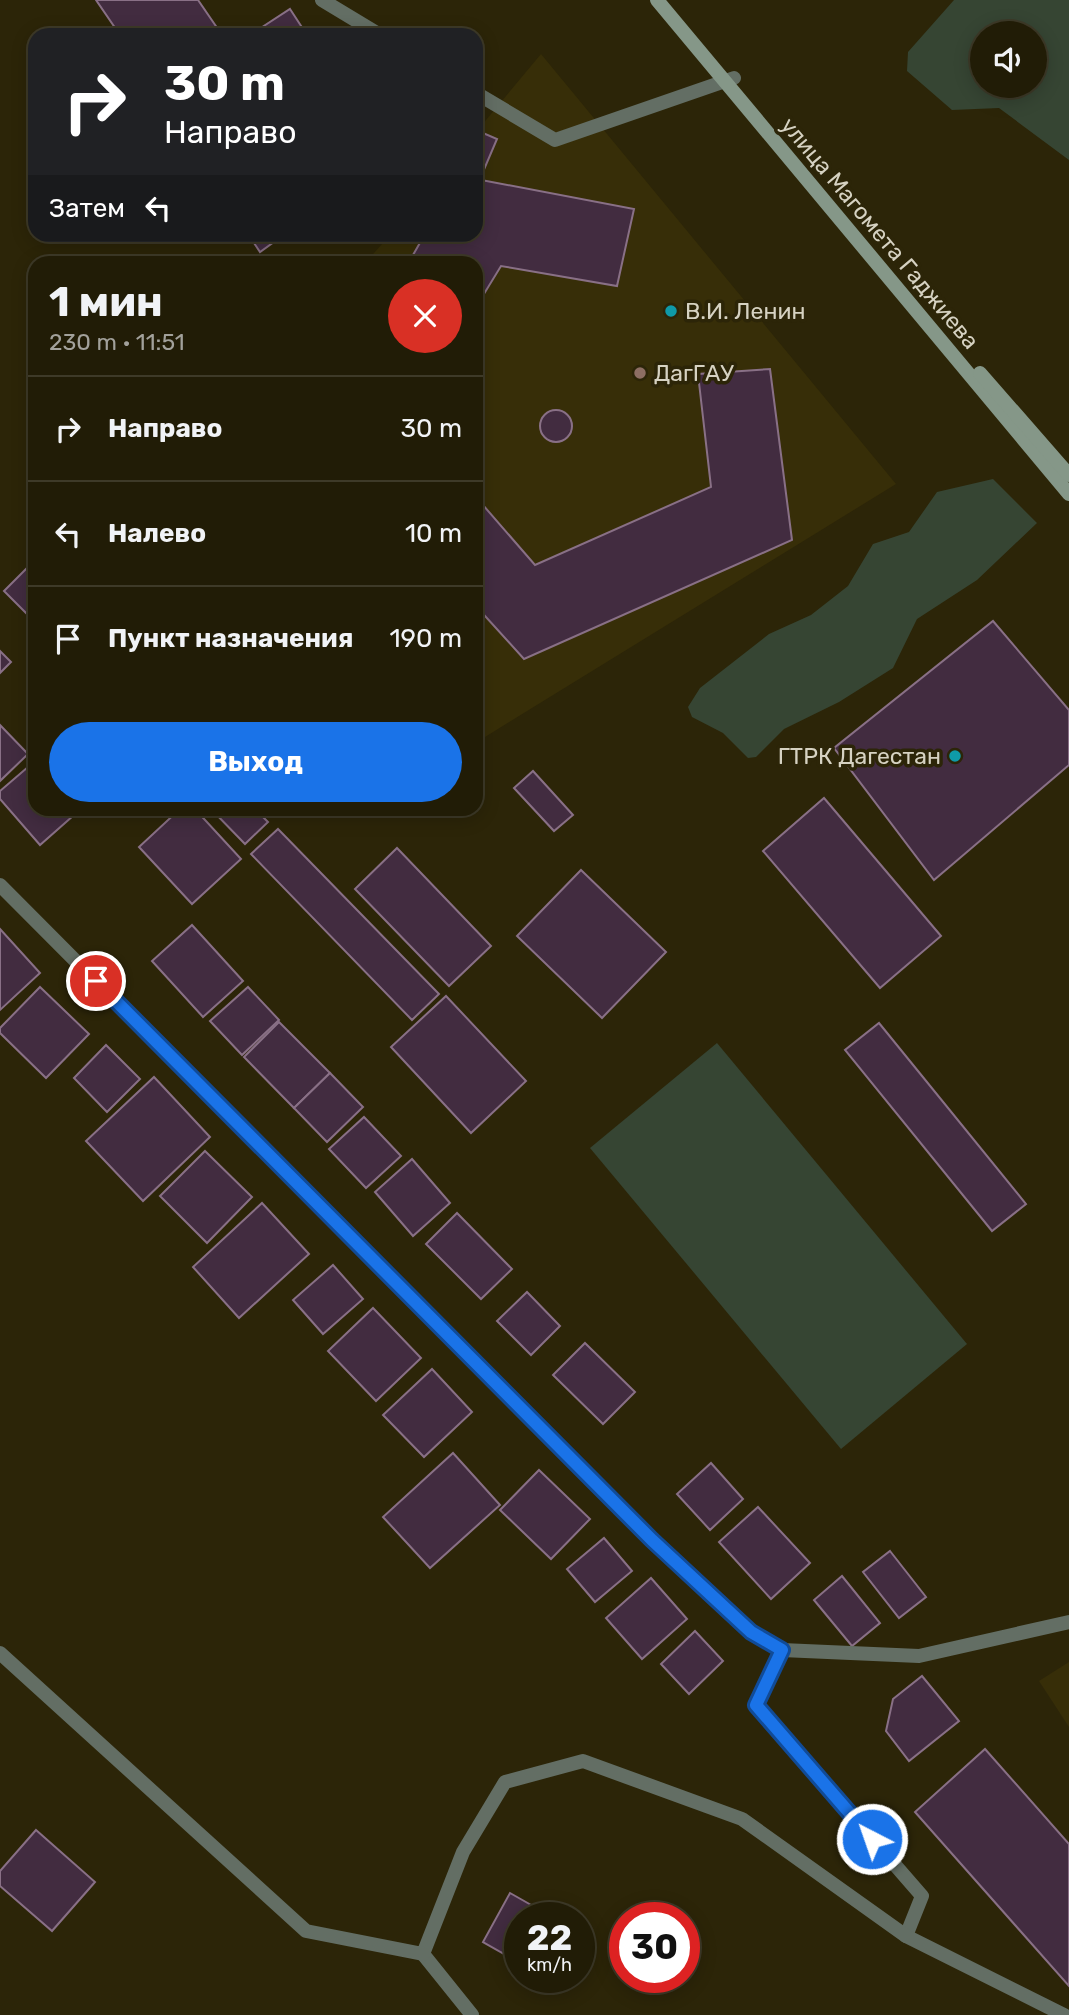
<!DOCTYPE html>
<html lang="ru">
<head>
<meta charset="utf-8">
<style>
  body { margin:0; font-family:Rubik,sans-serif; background:#2d2914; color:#f1f3f6; height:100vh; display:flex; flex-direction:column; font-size:26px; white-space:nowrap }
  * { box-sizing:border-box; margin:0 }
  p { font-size:23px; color:#a2a19b }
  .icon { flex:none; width:38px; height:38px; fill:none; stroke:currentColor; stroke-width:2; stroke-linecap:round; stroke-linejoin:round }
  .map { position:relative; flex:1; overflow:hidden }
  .side { position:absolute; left:28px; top:256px; width:455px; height:560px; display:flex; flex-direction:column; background:#211c06; border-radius:21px; box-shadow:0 4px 18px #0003,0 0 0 2px #3e3a28 }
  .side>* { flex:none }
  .top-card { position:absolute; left:28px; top:28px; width:455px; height:214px; border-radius:21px; box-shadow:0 4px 18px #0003,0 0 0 2px #3e3a28; background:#202124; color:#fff; overflow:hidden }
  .tools { position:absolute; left:970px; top:21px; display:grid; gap:14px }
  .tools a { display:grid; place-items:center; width:77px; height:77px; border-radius:50%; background:#211c06; box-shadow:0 4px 18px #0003,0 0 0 2px #3e3a28; font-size:35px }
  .speed { position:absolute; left:504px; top:1902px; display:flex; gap:14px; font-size:35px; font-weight:700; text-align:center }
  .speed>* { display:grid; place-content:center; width:91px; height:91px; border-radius:50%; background:#211c06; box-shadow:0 4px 18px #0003,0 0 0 2px #3e3a28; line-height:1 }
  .speed small { font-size:18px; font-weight:400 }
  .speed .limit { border:10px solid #d22; background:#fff; color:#111 }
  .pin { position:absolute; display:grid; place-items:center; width:60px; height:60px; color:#fff; margin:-30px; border:4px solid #fff; border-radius:50%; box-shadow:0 2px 7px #0007 }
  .me { position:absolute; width:77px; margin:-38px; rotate:319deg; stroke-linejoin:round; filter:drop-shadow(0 0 5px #0008) }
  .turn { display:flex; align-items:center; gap:24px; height:147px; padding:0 21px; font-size:32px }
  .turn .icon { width:91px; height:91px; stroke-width:2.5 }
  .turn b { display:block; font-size:49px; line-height:60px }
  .then { display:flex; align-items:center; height:66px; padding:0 21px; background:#0003; gap:14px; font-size:26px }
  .round { display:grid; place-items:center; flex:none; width:74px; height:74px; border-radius:37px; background:#2d2914 }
  .summary { display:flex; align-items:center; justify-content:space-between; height:119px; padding:0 21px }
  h1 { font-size:42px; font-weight:700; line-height:52px }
  .button { display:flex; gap:14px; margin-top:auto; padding:14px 21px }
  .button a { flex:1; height:80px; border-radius:42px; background:#1a73e8; color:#fff; font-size:28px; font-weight:700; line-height:80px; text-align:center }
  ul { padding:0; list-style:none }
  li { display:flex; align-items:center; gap:21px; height:105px; padding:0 21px; border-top:2px solid #3e3a28 }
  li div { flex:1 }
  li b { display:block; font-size:26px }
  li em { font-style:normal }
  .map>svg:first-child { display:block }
  .built { fill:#372e08 }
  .green { fill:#364533; fill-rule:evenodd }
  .building { fill:#422c40; stroke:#897086; stroke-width:2 }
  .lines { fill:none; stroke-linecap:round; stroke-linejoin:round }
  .service { stroke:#636e64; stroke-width:14 }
  .minor { stroke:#636e64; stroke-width:14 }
  .secondary { stroke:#859788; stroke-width:14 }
  .route-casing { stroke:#114b97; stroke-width:18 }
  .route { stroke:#1a73e8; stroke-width:12 }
  .culture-dot { fill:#0f9aa8; stroke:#2c2508; stroke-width:2.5 }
  .education-dot { fill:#8d6e63; stroke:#2c2508; stroke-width:2.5 }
  .labels { text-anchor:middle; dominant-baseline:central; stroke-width:7; stroke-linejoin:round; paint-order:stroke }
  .street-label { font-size:23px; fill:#d6d2c2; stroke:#2c2508 }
  .poi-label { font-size:23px; fill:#d6d2c2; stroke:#2c2508; text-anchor:start }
</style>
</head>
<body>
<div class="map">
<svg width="1069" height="2015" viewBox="0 0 1069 2015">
  <rect width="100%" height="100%" fill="#2c2508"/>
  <!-- built -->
  <g class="built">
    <polygon points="541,54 896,484 485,737 476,727 476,262 366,262 390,235 476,234 476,132"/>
    <polygon points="1069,1662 1069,1727 1039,1681"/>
  </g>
  <!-- green -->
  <g class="green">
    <path d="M954,0H1069V160L999,108L952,110L907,71L908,52ZM982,33H1034V86H982Z"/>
    <polygon points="993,479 1037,523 977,580 917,619 893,668 839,702 784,729 756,757 748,758 723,733 692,717 688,707 700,688 769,634 811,615 848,586 873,544 909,532 937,492"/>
    <polygon points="717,1043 967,1344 841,1449 590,1148"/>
  </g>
  <!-- building -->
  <g class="building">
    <polygon points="96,0 198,0 222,35 120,35"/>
    <polygon points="290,9 307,35 250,35"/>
    <polygon points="476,130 497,139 480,179 476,177"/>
    <polygon points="476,179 634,209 617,286 501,266 476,307 476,262 409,262 425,234 476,234"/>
    <polygon points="248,234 285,234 260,252"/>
    <polygon points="770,369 792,540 524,659 476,606 476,497 535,565 711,487 698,374"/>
    <circle cx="556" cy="426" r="16"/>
    <polygon points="35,560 35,622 4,591"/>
    <polygon points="993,621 1069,710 1069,765 934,880 834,748"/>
    <polygon points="0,651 11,662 0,673"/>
    <polygon points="0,725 28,754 0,781"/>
    <polygon points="35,761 35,808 82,808 40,845 0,799 0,791"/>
    <polygon points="533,771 573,815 554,831 514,788"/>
    <polygon points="824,798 941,936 880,988 763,851"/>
    <polygon points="181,808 194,808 241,859 192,904 139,847"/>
    <polygon points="210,808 254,808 268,822 245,844"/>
    <polygon points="278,829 439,994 412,1020 251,854"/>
    <polygon points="397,848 491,946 449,986 355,889"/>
    <polygon points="581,870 666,952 602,1018 517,936"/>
    <polygon points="192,925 243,981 203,1017 152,961"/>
    <polygon points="0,929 40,973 0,1010"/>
    <polygon points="40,987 89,1034 46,1078 0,1033 0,1028"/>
    <polygon points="248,987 279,1020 242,1055 210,1021"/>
    <polygon points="446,996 526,1081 471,1133 391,1047"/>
    <polygon points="279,1022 330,1073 294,1108 244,1057"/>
    <polygon points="879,1023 1026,1204 992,1231 845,1050"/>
    <polygon points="106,1045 140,1079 107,1112 74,1078"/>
    <polygon points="330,1073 363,1107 327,1142 294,1108"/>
    <polygon points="154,1077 210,1137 143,1201 86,1141"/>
    <polygon points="364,1117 401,1156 366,1188 329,1149"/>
    <polygon points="205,1151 252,1197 207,1243 160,1196"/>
    <polygon points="412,1159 450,1203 413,1236 375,1192"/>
    <polygon points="262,1203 309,1254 239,1318 193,1267"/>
    <polygon points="457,1213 512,1269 481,1299 426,1244"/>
    <polygon points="333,1265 363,1299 323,1334 293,1300"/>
    <polygon points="527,1292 560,1326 531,1355 497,1321"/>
    <polygon points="373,1308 421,1358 376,1401 328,1351"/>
    <polygon points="585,1343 635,1392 603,1424 553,1375"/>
    <polygon points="432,1369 472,1412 424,1457 383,1415"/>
    <polygon points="453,1453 500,1505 430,1568 383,1517"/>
    <polygon points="711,1463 743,1499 710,1530 677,1494"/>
    <polygon points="539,1470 590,1519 551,1559 500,1510"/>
    <polygon points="758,1507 810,1563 771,1599 719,1542"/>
    <polygon points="604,1538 632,1571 595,1602 567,1569"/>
    <polygon points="890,1551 926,1597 899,1618 863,1572"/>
    <polygon points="842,1576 880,1623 852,1646 814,1600"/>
    <polygon points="651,1578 687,1619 642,1659 606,1618"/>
    <polygon points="695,1631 723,1661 689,1694 661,1664"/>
    <polygon points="922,1676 959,1721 909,1761 886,1731 893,1699"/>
    <polygon points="985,1749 1069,1844 1069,1986 915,1812"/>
    <polygon points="36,1830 95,1882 52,1931 0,1886 0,1871"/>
    <polygon points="510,1893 554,1918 520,1918 520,1963 483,1942"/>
  </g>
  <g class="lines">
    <!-- service -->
    <polyline class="service" points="423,1954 472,2015"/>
    <!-- minor -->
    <g class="minor">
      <polyline points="322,0 380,35"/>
      <polyline points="476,93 555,140 734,78"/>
      <polyline points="0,885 652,1540 751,1632 782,1650 919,1656 1069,1622"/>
      <polyline points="782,1650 756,1705 922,1896 906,1936"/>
      <polyline points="0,1653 306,1931 423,1954 463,1852 505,1782 583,1761 742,1819 906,1936 1064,2015"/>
    </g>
    <!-- secondary -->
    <g class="secondary">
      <polyline points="657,0 1069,494"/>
      <polyline points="980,373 1069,475"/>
    </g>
  </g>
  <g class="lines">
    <defs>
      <polyline id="route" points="96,981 652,1540 751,1632 782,1650 756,1705 872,1839"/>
    </defs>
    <!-- route casing -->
    <use href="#route" class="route-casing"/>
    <!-- route -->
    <use href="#route" class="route"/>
  </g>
  <!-- markers -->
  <g class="culture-dot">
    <circle cx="671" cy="311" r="7"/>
    <circle cx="955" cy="756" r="7"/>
  </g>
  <circle class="education-dot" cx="640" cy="373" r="7"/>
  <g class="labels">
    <!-- street labels -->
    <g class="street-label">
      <text transform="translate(880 233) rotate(50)">улица Магомета Гаджиева</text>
    </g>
    <!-- poi labels -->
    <g class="poi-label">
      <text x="685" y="311">В.И. Ленин</text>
      <text x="654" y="373">ДагГАУ</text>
      <text x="941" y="756" text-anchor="end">ГТРК Дагестан</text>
    </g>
  </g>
</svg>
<div class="tools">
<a><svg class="icon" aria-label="sound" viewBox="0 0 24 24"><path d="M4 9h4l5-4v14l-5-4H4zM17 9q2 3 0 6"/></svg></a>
</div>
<div class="speed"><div>22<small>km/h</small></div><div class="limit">30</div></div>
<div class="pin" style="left:96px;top:981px;background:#d93025"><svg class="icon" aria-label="arrive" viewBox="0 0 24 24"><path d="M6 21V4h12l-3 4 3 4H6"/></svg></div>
<svg class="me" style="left:872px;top:1839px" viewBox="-20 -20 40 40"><circle r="17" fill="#1a73e8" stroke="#fff" stroke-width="3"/><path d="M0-11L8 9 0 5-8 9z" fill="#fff"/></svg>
<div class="top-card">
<div class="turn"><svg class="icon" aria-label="right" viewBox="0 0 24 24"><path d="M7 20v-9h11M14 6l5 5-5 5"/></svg><div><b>30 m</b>Направо</div></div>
<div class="then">Затем<svg class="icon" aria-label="left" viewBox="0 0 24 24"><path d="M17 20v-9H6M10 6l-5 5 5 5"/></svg></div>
</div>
<section class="side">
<div class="summary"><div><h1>1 мин</h1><p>230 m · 11:51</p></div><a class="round" style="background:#d93025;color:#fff"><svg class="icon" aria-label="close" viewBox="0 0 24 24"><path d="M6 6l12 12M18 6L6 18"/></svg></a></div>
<ul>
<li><svg class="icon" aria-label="right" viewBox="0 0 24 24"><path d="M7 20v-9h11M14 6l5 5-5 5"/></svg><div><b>Направо</b></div><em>30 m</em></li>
<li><svg class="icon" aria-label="left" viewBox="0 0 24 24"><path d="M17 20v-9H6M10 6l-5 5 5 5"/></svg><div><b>Налево</b></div><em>10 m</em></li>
<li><svg class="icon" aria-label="arrive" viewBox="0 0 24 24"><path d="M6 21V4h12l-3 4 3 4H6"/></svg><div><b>Пункт назначения</b></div><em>190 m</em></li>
</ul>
<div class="button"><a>Выход</a></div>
</section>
</div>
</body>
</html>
